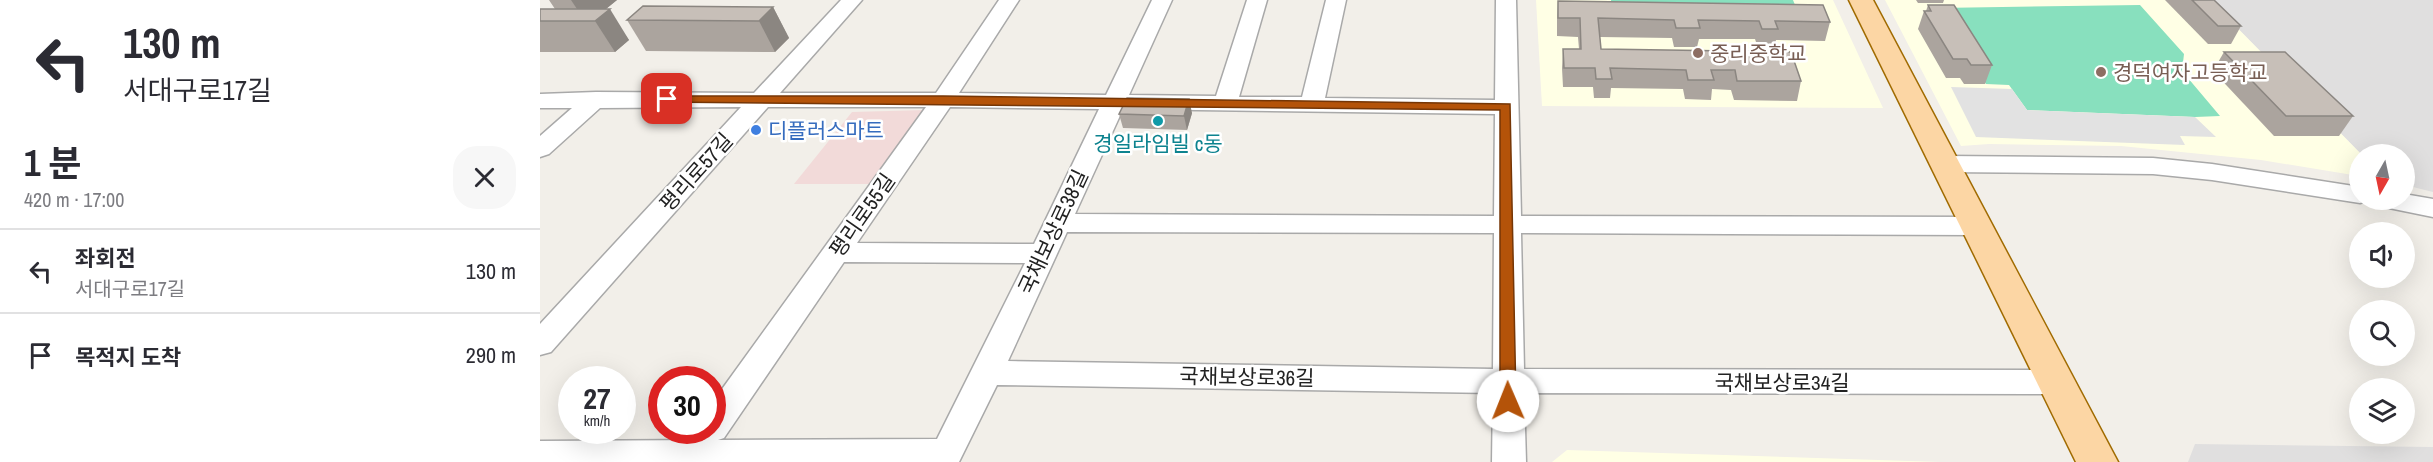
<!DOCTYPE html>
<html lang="ko">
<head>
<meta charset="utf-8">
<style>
  body { margin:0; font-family:"Archivo Narrow","Noto Sans KR",sans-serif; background:#f7f7f7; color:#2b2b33; height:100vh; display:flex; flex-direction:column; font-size:22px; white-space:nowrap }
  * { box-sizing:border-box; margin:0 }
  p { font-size:20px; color:#7c7c81 }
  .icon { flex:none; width:33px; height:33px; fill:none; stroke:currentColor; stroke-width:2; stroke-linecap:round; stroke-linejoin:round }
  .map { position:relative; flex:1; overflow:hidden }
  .drawer { display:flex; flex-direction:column; background:#fff; width:540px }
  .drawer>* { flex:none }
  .guide { background:#fff; color:#2b2b33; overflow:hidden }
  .needle { width:39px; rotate:189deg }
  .controls { position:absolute; left:1809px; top:144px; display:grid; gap:12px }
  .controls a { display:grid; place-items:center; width:66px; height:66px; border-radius:50%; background:#fff; box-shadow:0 6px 24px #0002; font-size:30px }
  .speed { position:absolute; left:18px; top:366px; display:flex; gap:12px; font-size:30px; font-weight:700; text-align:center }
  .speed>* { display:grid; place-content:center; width:78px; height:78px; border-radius:50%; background:#fff; box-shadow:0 6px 24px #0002; line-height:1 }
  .speed small { font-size:15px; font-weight:400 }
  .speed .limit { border:9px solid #d22; background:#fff; color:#111 }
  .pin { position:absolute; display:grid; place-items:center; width:51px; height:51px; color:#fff; margin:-26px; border-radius:12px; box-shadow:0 3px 9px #0006 }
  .me { position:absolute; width:66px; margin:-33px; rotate:359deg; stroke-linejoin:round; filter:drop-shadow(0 0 4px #0008) }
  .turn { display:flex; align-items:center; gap:21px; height:126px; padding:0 24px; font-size:27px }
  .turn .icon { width:78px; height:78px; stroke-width:2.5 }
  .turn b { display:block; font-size:42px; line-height:51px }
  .round { display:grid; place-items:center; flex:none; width:63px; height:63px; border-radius:24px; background:#f7f7f7 }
  .headline { display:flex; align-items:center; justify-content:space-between; height:102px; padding:0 24px }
  h1 { font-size:36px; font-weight:700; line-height:45px }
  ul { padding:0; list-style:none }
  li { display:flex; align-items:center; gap:18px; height:84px; padding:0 24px; border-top:2px solid #e1e1e2 }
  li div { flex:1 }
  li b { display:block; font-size:22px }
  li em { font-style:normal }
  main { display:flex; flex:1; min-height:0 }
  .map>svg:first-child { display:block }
  .residential { fill:#e0dfdf }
  .commercial { fill:#f2dad9 }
  .education { fill:#ffffe5 }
  .pitch { fill:#88e0be }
  .parking { fill:#e2e2e2 }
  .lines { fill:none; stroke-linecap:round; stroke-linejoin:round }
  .minor-casing { stroke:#a9a9a9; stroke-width:3 }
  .major-casing { stroke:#a06b00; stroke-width:3 }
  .minor { fill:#fff; fill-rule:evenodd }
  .major { fill:#fcd6a4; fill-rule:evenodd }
  .wall { fill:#aba49e }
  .shaded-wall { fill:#8b8681 }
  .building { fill:#c7bfb8; stroke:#8b8681; stroke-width:1.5 }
  .route { fill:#b45309; stroke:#753606; stroke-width:1.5 }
  .education-dot { fill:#8d6e63; stroke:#fff; stroke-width:2 }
  .culture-dot { fill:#0f9aa8; stroke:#fff; stroke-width:2 }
  .shop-dot { fill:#3f7fe0; stroke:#fff; stroke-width:2 }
  .labels { text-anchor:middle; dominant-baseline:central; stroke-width:5; stroke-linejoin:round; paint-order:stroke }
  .education-label { font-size:21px; fill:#785e54; stroke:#fff; text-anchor:start }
  .shop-label { font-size:21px; fill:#366cbe; stroke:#fff; text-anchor:start }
  .culture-label { font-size:21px; fill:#0d838f; stroke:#fff }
  .street-label { font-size:21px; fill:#222; stroke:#fff }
</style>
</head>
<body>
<main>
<section class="drawer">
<div class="guide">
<div class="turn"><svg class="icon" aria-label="left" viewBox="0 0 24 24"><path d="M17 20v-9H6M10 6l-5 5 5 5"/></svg><div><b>130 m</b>서대구로17길</div></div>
</div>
<div class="headline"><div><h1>1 분</h1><p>420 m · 17:00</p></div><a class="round"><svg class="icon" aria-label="close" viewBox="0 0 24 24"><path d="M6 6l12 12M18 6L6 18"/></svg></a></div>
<ul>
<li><svg class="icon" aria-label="left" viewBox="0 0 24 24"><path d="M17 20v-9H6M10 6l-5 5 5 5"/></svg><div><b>좌회전</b><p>서대구로17길</p></div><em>130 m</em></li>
<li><svg class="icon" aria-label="arrive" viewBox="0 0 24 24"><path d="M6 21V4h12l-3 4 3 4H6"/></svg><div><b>목적지 도착</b></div><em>290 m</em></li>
</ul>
</section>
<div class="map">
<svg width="1893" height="462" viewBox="0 0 1893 462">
  <rect width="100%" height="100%" fill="#f2efe9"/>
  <!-- residential -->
  <g class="residential">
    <polygon points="1670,0 1893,0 1893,192 1865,185 1864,154 1821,154"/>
    <polygon points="1655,444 1893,447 1893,462 1648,462"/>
  </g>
  <!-- commercial -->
  <polygon class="commercial" points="385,110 333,184 254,184 312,112"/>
  <!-- education -->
  <g class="education">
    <polygon points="996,0 1293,0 1343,108 1002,106"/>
    <polygon points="1345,0 1670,0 1821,154 1819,176 1721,160 1581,146 1449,144 1421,146"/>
    <polygon points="1027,450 1401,462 1012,462"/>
  </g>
  <!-- pitch -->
  <g class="pitch">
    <polygon points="1071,0 1253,0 1255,5 1246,11 1072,9"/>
    <polygon points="1600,5 1644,54 1642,71 1680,116 1655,117 1487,110 1469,85 1446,84 1398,8"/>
  </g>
  <!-- parking -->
  <polygon class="parking" points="1411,87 1472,89 1487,110 1655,117 1676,137 1640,136 1645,145 1436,137"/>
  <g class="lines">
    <defs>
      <g id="minor">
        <path d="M301,0H322L240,93H396L459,0H479L419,93L566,95L612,0H632L589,95L676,96L707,0H727L699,97H762L786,0H806L785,98L955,100L956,0H976L981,216L1436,217L1445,220L1449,226L1445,232L1436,235L981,233L984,369L1516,370L1527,373L1532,382L1527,391L1516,394L984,393L986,462H952L953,393L457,385L419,462H0V441L166,440L160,438L156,430H172V403L386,107H228L11,352L0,355V324L201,107L60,108L9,154L0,157V136L32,108H0V94L56,92L214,93ZM410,107L559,109L494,244L317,243ZM583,109L955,114L954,216L535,214ZM527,232L954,233L953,369L468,361ZM304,262L485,263L397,439L178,440L184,438Z"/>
        <polygon points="1405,156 1613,158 1672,164 1820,187 1820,200 1830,200 1820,203 1672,180 1613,174 1405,172 1396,170 1392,164 1396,158"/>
        <polygon points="1864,194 1893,199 1893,217 1839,206 1835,200 1864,200"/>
      </g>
      <polygon id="major" points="1309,0 1333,0 1578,462 1536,462"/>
    </defs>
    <!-- minor casing -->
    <use href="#minor" class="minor-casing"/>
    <!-- major casing -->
    <use href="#major" class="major-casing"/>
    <!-- minor -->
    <use href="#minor" class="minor"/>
    <!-- major -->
    <use href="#major" class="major"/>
  </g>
  <!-- wall -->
  <g class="wall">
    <polygon points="9,0 77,0 66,9 89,40 75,52 0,52 0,9 15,9"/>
    <polygon points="1376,0 1404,0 1403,3 1378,3"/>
    <polygon points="1625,0 1674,0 1701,26 1691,44 1668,44"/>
    <polygon points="1018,1 1290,22 1285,41 1236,40 1234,48 1218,48 1215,39 1159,39 1157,47 1134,47 1132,38 1060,37 1061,49 1261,81 1257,101 1194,100 1191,90 1172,89 1171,100 1145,99 1143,89 1071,88 1070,98 1054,98 1053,87 1023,87 1022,68 1023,49 1039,49 1038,37 1017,36 1017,20"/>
    <polygon points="1388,5 1452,65 1445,84 1424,84 1420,78 1406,78 1378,29 1384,11 1386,11"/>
    <polygon points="233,7 249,38 235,52 106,51 87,20"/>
    <polygon points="1684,52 1813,116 1799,136 1734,136 1673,71"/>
    <polygon points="652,113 647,130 583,128 579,114"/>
  </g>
  <!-- shaded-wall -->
  <g class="shaded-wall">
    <polygon points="31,0 77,0 51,21 45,21"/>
    <polygon points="233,7 249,38 235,52 219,21"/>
    <polygon points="70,9 89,40 75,52 55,21"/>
    <polygon points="649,99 652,113 647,130 644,116"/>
  </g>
  <!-- building -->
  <g class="building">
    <polygon points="1652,0 1674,0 1701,26 1678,26"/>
    <polygon points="1018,1 1283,5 1290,22 1235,21 1238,29 1222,29 1219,21 1158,20 1160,28 1136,28 1134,20 1058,18 1061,49 1251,52 1261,81 1197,81 1195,70 1171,70 1174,80 1148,80 1146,70 1070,68 1072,79 1056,79 1055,68 1024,68 1023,49 1041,49 1040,18 1018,18"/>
    <polygon points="1388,5 1414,5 1452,65 1431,65 1427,59 1413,59 1384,11 1391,11"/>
    <polygon points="103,6 233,7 219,21 87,20"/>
    <polygon points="0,9 70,9 55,21 0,21"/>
    <polygon points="1684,52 1745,52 1813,116 1746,116"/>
    <polygon points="587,98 649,99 644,116 579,114"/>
  </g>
  <!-- route -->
  <polygon class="route" points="127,96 403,96 970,104 976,401 973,405 968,407 962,405 960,401 960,110 122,102 122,97"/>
  <!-- markers -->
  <g class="education-dot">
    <circle cx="1158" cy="53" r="6"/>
    <circle cx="1561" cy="72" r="6"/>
  </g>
  <circle class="culture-dot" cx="618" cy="121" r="6"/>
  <circle class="shop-dot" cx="216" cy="130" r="6"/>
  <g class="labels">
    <!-- education labels -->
    <g class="education-label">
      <text x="1170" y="53">중리중학교</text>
      <text x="1573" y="72">경덕여자고등학교</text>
    </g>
    <!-- shop labels -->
    <g class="shop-label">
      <text x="228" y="130">디플러스마트</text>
    </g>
    <!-- culture labels -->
    <g class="culture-label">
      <text x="618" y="143">경일라임빌 c동</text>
    </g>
    <!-- street labels -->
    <g class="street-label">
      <text transform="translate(156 172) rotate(-48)">평리로57길</text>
      <text transform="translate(322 215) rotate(-55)">평리로55길</text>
      <text transform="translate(513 232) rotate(-65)">국채보상로38길</text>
      <text transform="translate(707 377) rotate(1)">국채보상로36길</text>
      <text x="1242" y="382">국채보상로34길</text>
    </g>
  </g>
</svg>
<div class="controls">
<a><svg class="needle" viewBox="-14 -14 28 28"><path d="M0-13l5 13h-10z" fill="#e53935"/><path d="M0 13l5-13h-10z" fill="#7c7c81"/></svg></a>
<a><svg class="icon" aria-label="sound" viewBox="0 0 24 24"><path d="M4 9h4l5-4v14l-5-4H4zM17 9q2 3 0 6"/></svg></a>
<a><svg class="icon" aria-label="search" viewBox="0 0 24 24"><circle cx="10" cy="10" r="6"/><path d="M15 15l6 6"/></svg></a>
<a><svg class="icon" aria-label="layers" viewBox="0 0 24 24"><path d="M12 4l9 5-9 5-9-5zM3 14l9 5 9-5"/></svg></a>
</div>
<div class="speed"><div>27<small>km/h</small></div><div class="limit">30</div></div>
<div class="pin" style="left:127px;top:99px;background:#d93025"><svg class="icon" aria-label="arrive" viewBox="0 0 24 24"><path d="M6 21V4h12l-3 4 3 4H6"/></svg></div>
<svg class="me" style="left:968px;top:401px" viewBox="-20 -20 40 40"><circle r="19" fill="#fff"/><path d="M0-13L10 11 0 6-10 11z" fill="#b45309"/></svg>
</div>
</main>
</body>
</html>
